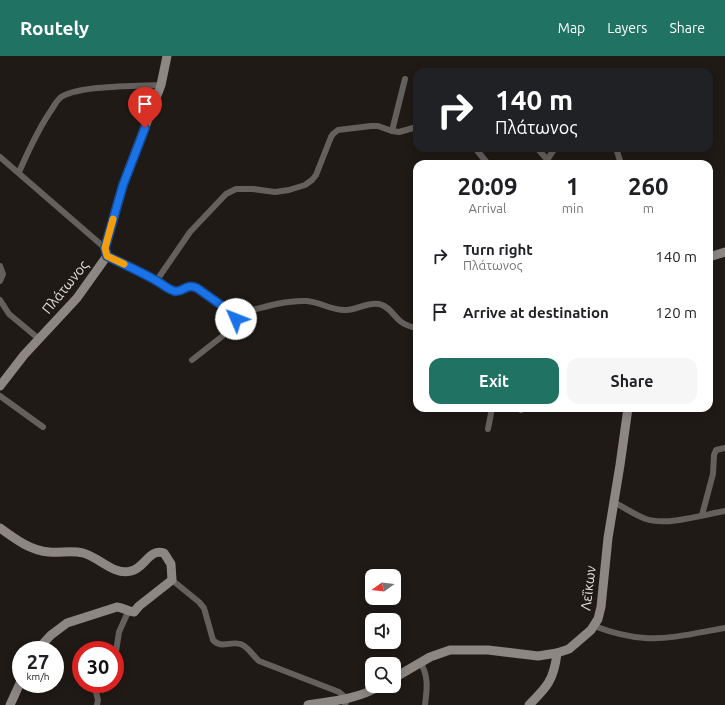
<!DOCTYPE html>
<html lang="en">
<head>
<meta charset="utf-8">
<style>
  body { margin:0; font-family:Ubuntu,sans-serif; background:#f6f6f6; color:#202124; height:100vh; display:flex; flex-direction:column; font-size:15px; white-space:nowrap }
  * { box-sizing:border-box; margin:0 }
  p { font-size:13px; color:#757577 }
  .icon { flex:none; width:22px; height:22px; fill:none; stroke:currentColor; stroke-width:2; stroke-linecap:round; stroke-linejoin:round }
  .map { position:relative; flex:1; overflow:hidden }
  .details { position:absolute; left:413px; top:104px; width:300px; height:252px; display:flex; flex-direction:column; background:#fff; border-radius:12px; box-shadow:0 2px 10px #0003 }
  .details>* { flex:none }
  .banner { position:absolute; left:413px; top:12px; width:300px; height:84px; border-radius:12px; box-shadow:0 2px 10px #0003; background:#202124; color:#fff; overflow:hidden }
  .needle { width:26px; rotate:255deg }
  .tools { position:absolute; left:365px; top:513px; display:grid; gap:8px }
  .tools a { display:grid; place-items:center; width:36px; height:36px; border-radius:8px; background:#fff; box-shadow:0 2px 10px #0003; font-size:20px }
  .speed { position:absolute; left:12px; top:585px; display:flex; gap:8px; font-size:20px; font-weight:700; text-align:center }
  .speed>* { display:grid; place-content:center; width:52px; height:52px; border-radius:50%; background:#fff; box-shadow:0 2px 10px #0003; line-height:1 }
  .speed small { font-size:10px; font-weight:400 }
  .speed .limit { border:6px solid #d22; background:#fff; color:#111 }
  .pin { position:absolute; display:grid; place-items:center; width:34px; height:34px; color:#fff; margin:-41px -17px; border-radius:50% 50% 50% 0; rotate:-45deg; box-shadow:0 0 4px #0007 }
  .pin .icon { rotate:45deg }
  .me { position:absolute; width:44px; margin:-22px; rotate:314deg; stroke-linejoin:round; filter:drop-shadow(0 0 3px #0008) }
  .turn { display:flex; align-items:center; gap:14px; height:84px; padding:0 16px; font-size:18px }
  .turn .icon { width:52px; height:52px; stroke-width:2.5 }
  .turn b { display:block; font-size:28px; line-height:34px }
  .eta { display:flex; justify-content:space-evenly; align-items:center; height:68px; text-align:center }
  .eta b { font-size:24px; font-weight:700; line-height:28px }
  .primary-button { display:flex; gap:8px; margin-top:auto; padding:8px 16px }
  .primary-button a { flex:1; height:46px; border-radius:12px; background:#207263; color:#fff; font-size:16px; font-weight:700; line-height:46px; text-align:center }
  .primary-button a+a { background:#f6f6f6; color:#202124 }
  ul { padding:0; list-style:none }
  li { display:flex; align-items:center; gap:12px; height:56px; padding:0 16px }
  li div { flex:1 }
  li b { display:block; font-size:15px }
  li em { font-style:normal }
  header { display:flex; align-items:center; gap:24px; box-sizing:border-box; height:56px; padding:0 20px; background:#207263; color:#fff }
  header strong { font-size:19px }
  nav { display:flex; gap:22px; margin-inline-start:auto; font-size:14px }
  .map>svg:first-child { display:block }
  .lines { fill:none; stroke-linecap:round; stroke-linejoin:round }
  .street { stroke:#63605e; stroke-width:6 }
  .secondary { stroke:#8d8784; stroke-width:9 }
  .route-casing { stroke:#114b97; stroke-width:10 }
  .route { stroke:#1a73e8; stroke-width:7 }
  .slow { stroke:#f59e0b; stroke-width:7 }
  .labels { text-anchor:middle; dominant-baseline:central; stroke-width:4; stroke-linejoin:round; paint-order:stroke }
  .street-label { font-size:14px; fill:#e4e0dd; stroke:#201a16 }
</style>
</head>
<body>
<header>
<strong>Routely</strong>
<nav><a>Map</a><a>Layers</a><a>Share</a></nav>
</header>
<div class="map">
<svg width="725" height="649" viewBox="0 0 725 649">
  <rect width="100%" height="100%" fill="#201a16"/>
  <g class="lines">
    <!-- street -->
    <g class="street">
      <polyline points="392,75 405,23"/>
      <polyline points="475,92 488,108"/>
      <polyline points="537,92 551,108"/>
      <polyline points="616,92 621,108"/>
      <polyline points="0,101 105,192"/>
      <polyline points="547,104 555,92"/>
      <path d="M19,116C28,96 37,75 50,56C53,52 55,47 59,43C72,29 140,30 161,29"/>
      <path d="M107,200C123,208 139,215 155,224C161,227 167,233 174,235C184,237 186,227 197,232L235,259C258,253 282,244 307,245C320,246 333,255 346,254C357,254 367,246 379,248C389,250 393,259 400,265C405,269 411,271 417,272"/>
      <polyline points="0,210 3,218 0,225"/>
      <polyline points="157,224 190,176 226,138 236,133 253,133 275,136 289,134 305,129 312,124 316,119 331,81 333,78 338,74 371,70 378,70 392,75 399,76 417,71"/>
      <polyline points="0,244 9,258 39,283"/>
      <polyline points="192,304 234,271 236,266 235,259"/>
      <polyline points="0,340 43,371"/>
      <polyline points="521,354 522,352"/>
      <polyline points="488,373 492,352"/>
      <path d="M613,446C624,451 635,459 646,463C666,470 703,459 725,455"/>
      <polyline points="702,459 713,418 714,399 716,394 725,392"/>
      <path d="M172,524L199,546L204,552L213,584C221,593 230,585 240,588C247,589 253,600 259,605L339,636L347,643L345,649"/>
      <path d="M594,570C610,576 628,581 645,582C669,584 701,576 725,572"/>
      <polyline points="115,602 119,576 128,556"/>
      <path d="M420,606C429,620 427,633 425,649"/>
      <polyline points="94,628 98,644 97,649"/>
    </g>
    <!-- secondary -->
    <g class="secondary">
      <polyline points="709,201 725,196"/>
      <polyline points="0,330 24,299 77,242 107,200 105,192 123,129 161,29 167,0"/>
      <path d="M0,472C15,483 31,495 49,496C61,497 72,494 83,497C99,501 114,520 131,515C145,512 149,492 164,497L171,508L172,524L139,550L134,556C127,555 124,552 117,551L67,567L51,579L37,594"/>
      <polyline points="394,622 430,601 450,594 488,594 538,600 557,597 569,593 591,574 598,563 601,551 608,482 620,409 628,352"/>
      <polyline points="10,649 21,625"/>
      <path d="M308,649C333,645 358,643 380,630"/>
      <path d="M529,649C547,631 554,624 557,597"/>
    </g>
  </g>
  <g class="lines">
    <defs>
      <path id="route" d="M145,72L123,129L105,192L107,200C123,208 139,215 155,224C161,227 167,233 174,235C184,237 185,227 197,232L235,259L236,263"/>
    </defs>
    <!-- route casing -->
    <use href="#route" class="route-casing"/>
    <!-- route -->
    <use href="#route" class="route"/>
    <!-- slow -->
    <polyline class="slow" points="113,163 105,192 107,200 124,208"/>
  </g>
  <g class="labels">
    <!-- street labels -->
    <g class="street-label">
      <text transform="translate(65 231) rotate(-51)">Πλάτωνος</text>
      <text transform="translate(588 532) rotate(-83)">Λεΐκων</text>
    </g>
  </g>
</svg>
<div class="tools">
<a><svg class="needle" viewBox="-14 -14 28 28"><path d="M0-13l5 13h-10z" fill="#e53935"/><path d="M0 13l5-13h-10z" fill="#757577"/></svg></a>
<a><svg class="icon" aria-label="sound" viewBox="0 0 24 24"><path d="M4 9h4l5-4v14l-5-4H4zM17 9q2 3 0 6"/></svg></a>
<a><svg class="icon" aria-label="search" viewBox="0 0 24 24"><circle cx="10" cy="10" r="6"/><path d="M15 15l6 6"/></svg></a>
</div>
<div class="speed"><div>27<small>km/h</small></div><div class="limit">30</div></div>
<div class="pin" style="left:145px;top:72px;background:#d93025"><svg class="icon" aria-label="arrive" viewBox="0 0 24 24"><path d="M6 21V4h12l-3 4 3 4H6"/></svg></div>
<svg class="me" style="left:236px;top:263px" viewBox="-20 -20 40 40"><circle r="19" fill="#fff"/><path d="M0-13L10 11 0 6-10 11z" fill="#1a73e8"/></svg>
<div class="banner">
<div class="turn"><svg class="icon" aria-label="right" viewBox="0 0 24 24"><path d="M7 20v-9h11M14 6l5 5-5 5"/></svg><div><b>140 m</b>Πλάτωνος</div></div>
</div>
<section class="details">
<div class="eta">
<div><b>20:09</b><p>Arrival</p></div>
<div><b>1</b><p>min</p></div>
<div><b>260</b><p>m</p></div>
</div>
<ul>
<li><svg class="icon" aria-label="right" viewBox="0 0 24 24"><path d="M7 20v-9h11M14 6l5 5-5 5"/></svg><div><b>Turn right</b><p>Πλάτωνος</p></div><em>140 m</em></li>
<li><svg class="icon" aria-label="arrive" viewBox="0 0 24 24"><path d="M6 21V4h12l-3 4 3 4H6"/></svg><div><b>Arrive at destination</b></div><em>120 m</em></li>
</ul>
<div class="primary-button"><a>Exit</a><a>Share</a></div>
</section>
</div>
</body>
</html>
